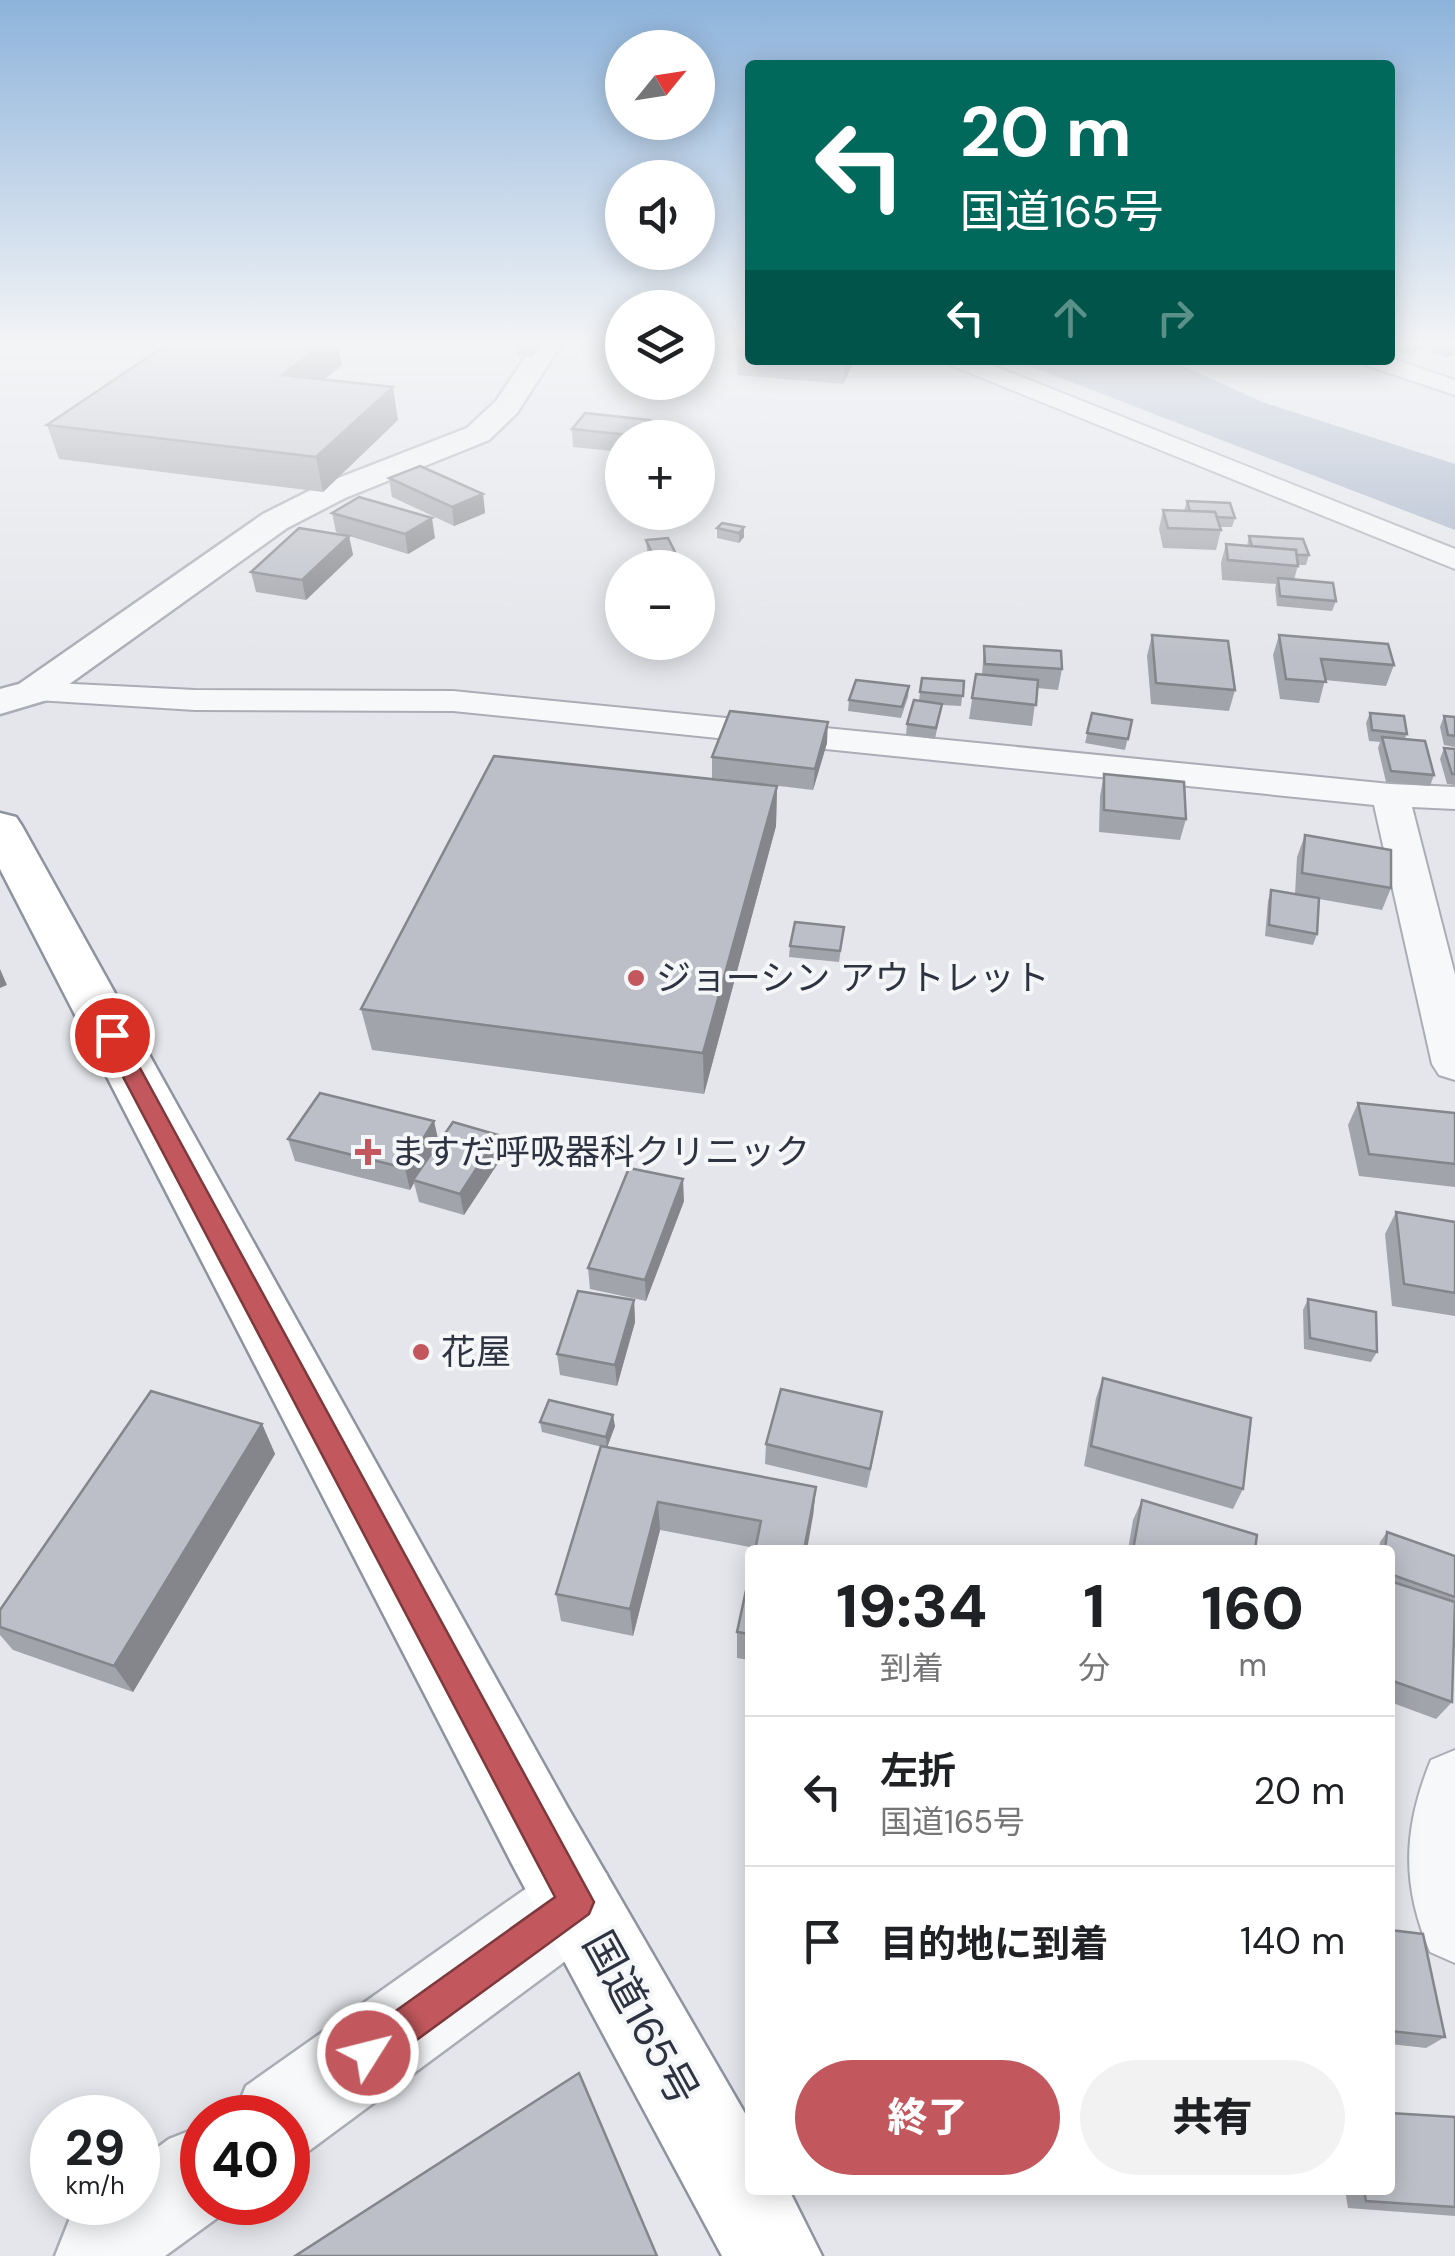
<!DOCTYPE html>
<html lang="ja">
<head>
<meta charset="utf-8">
<style>
  body { margin:0; font-family:"DM Sans","Noto Sans JP",sans-serif; background:#f2f2f2; color:#202124; height:100vh; display:flex; flex-direction:column; font-size:38px; white-space:nowrap }
  * { box-sizing:border-box; margin:0 }
  p { font-size:32px; color:#757577 }
  .icon { flex:none; width:55px; height:55px; fill:none; stroke:currentColor; stroke-width:2; stroke-linecap:round; stroke-linejoin:round }
  .map { position:relative; flex:1; overflow:hidden }
  .sheet { position:absolute; left:745px; top:1545px; width:650px; height:650px; display:flex; flex-direction:column; background:#fff; border-radius:10px; box-shadow:0 5px 25px #0003 }
  .sheet>* { flex:none }
  .top-card { position:absolute; left:745px; top:60px; width:650px; height:305px; border-radius:10px; box-shadow:0 5px 25px #0003; background:#00695c; color:#fff; overflow:hidden }
  .needle { width:65px; rotate:60deg }
  .buttons { position:absolute; left:605px; top:30px; display:grid; gap:20px }
  .buttons a { display:grid; place-items:center; width:110px; height:110px; border-radius:50%; background:#fff; box-shadow:0 5px 25px #0003; font-size:50px }
  .speed { position:absolute; left:30px; top:2095px; display:flex; gap:20px; font-size:50px; font-weight:700; text-align:center }
  .speed>* { display:grid; place-content:center; width:130px; height:130px; border-radius:50%; background:#fff; box-shadow:0 5px 25px #0003; line-height:1 }
  .speed small { font-size:25px; font-weight:400 }
  .speed .limit { border:15px solid #d22; background:#fff; color:#111 }
  .pin { position:absolute; display:grid; place-items:center; width:85px; height:85px; color:#fff; margin:-42px; border:5px solid #fff; border-radius:50%; box-shadow:0 2px 10px #0007 }
  .me { position:absolute; width:110px; margin:-55px; rotate:54deg; stroke-linejoin:round; filter:drop-shadow(0 0 8px #0008) }
  .turn { display:flex; align-items:center; gap:35px; height:210px; padding:0 50px; font-size:45px }
  .turn .icon { width:130px; height:130px; stroke-width:2.5 }
  .turn b { display:block; font-size:70px; line-height:85px }
  .lanes { display:flex; align-items:center; height:95px; padding:0 50px; background:#0003; justify-content:center; gap:50px; direction:ltr }
  .lanes .off { opacity:.35 }
  .eta { display:flex; justify-content:space-evenly; align-items:center; height:170px; text-align:center }
  .eta b { font-size:60px; font-weight:800; line-height:70px }
  .button { display:flex; gap:20px; margin-top:auto; padding:20px 50px }
  .button a { flex:1; height:115px; border-radius:60px; background:#c2585d; color:#fff; font-size:40px; font-weight:800; line-height:115px; text-align:center }
  .button a+a { background:#f2f2f2; color:#202124 }
  ul { padding:0; list-style:none }
  li { display:flex; align-items:center; gap:30px; height:150px; padding:0 50px; border-top:2px solid #e0e0e0 }
  li div { flex:1 }
  li b { display:block; font-size:38px }
  li em { font-style:normal }
  .map>svg:first-child { display:block }
  .water { fill:#a4b1c7 }
  .lines { fill:none; stroke-linecap:round; stroke-linejoin:round }
  .minor-casing { stroke:#aaadb5; stroke-width:4 }
  .tertiary-casing { stroke:#aaadb5; stroke-width:5 }
  .trunk-casing { stroke:#8d93a0; stroke-width:5 }
  .minor { fill:#f7f8f9; fill-rule:evenodd }
  .tertiary { fill:#f7f8f9; fill-rule:evenodd }
  .trunk { fill:#fff; fill-rule:evenodd }
  .wall { fill:#a2a4ab }
  .shaded-wall { fill:#84868b }
  .building { fill:#bcbfc7; stroke:#84868b; stroke-width:2.5 }
  .route { fill:#c2585d; stroke:#7e393c; stroke-width:2.5 }
  .poi-dot { fill:#c2585d; stroke:#f4f6f8; stroke-width:4 }
  .labels { text-anchor:middle; dominant-baseline:central; stroke-width:8; stroke-linejoin:round; paint-order:stroke }
  .poi-label { font-size:35px; fill:#2e3342; stroke:#f4f6f8; text-anchor:start }
  .near-street-label { font-size:42px; fill:#2e3342; stroke:#f4f6f8 }
</style>
</head>
<body>
<div class="map">
<svg width="1455" height="2256" viewBox="0 0 1455 2256">
  <rect width="100%" height="100%" fill="#e5e6eb"/>
  <!-- water -->
  <polygon class="water" points="1014,360 1169,360 1265,403 1455,464 1455,530"/>
  <g class="lines">
    <defs>
      <g id="minor">
        <polygon points="1390,358 1455,380 1455,395 1365,365 1361,360"/>
        <polygon points="946,360 979,360 1455,549 1455,569 950,365"/>
        <polygon points="33,682 195,690 453,691 1390,784 1455,787 1455,809 1412,807 1455,975 1455,1080 1439,1075 1432,1064 1374,805 453,711 195,710 21,699 16,692 21,685"/>
        <path d="M1455,1750V1963L1430,1952C1401,1885 1403,1828 1431,1760Z"/>
      </g>
      <g id="tertiary">
        <polygon points="535,343 562,343 517,413 489,440 345,498 287,528 47,700 0,714 0,689 19,684 263,514 323,484 467,428 496,401"/>
        <polygon points="577,1861 606,1873 618,1902 606,1931 310,2150 288,2159 288,2118 233,2118 246,2086 548,1873"/>
        <polygon points="202,2126 202,2202 235,2205 165,2256 55,2256 74,2208 81,2202 138,2202 138,2162 169,2139"/>
      </g>
      <polygon id="trunk" points="0,813 16,817 22,826 568,1808 750,2122 750,2190 789,2190 822,2256 722,2256 512,1864 0,869"/>
    </defs>
    <!-- minor casing -->
    <use href="#minor" class="minor-casing"/>
    <!-- tertiary casing -->
    <use href="#tertiary" class="tertiary-casing"/>
    <!-- trunk casing -->
    <use href="#trunk" class="trunk-casing"/>
    <!-- minor -->
    <use href="#minor" class="minor"/>
    <!-- tertiary -->
    <use href="#tertiary" class="tertiary"/>
    <!-- trunk -->
    <use href="#trunk" class="trunk"/>
  </g>
  <!-- wall -->
  <g class="wall">
    <polygon points="544,343 531,357 517,356 516,347"/>
    <polygon points="750,343 750,360 855,360 843,384 737,375 737,350"/>
    <polygon points="1390,343 1448,343 1454,355 1446,357 1430,352 1432,347 1405,354 1390,348"/>
    <polygon points="342,365 323,380 398,420 323,492 59,459 47,425"/>
    <polygon points="572,429 650,438 622,438 622,452 573,447"/>
    <polygon points="389,478 483,494 485,513 454,526 392,497"/>
    <polygon points="1187,501 1235,518 1232,527 1220,527 1221,530 1216,550 1163,548 1159,529 1163,510 1184,511"/>
    <polygon points="332,513 435,538 408,554 349,536 353,555 306,600 256,592 251,572 347,536 336,532"/>
    <polygon points="744,527 744,537 739,543 717,538 717,528"/>
    <polygon points="1249,536 1309,555 1306,565 1298,565 1294,580 1336,601 1332,611 1277,606 1275,589 1276,584 1222,580 1221,563 1226,544 1247,546"/>
    <polygon points="646,540 675,552 675,562 653,565 647,550"/>
    <polygon points="1152,635 1235,690 1229,711 1151,704 1147,656"/>
    <polygon points="1279,635 1394,665 1386,686 1325,680 1319,703 1280,699 1273,655"/>
    <polygon points="984,646 1062,669 1058,690 1037,688 1032,726 969,719 976,674 982,675"/>
    <polygon points="964,681 961,706 942,705 935,739 906,735 907,724 919,701 920,692"/>
    <polygon points="909,686 908,697 901,718 848,711 849,700"/>
    <polygon points="1092,713 1132,720 1125,750 1085,743"/>
    <polygon points="1370,713 1407,734 1404,740 1434,775 1430,786 1386,782 1378,748 1380,742 1369,741 1366,723"/>
    <polygon points="1444,716 1455,717 1455,747 1444,745 1440,727"/>
    <polygon points="827,743 813,790 712,778 712,757"/>
    <polygon points="1444,748 1455,749 1455,785 1447,784 1440,759"/>
    <polygon points="1104,774 1186,819 1180,840 1099,832 1100,796"/>
    <polygon points="777,786 776,826 704,1094 372,1050 361,1009"/>
    <polygon points="1305,835 1391,888 1382,910 1319,899 1317,934 1313,945 1265,936 1268,901 1271,890 1295,894 1297,857"/>
    <polygon points="844,927 839,962 789,957 790,946"/>
    <polygon points="1358,1103 1455,1113 1455,1187 1359,1176 1348,1125"/>
    <polygon points="288,1139 439,1142 502,1157 464,1215 419,1202 414,1183 410,1190 295,1161"/>
    <polygon points="684,1201 646,1301 590,1289 588,1268"/>
    <polygon points="1396,1212 1455,1222 1455,1316 1392,1306 1385,1234"/>
    <polygon points="1308,1299 1377,1352 1371,1362 1304,1349 1303,1310"/>
    <polygon points="634,1300 635,1322 617,1386 560,1375 557,1354"/>
    <polygon points="1103,1378 1243,1489 1233,1509 1084,1466 1096,1398"/>
    <polygon points="540,1422 615,1426 607,1447 816,1487 813,1516 755,1548 660,1530 633,1636 561,1621 556,1594 602,1447 542,1432"/>
    <polygon points="262,1424 275,1454 133,1692 13,1650 0,1635 0,1610"/>
    <polygon points="879,1432 867,1488 765,1464 766,1444"/>
    <polygon points="1142,1500 1255,1550 1128,1550 1133,1520"/>
    <polygon points="1387,1532 1455,1556 1455,1620 1452,1702 1436,1719 1390,1702 1390,1550 1379,1550 1380,1542"/>
    <polygon points="750,1572 750,1660 737,1658 737,1632"/>
    <polygon points="1390,1930 1445,2037 1426,2048 1390,2044"/>
    <polygon points="1455,2117 1455,2216 1348,2208 1345,2190 1390,2190"/>
  </g>
  <!-- shaded-wall -->
  <g class="shaded-wall">
    <polygon points="323,343 338,343 342,365 289,408 282,375"/>
    <polygon points="535,343 544,343 531,357 530,349"/>
    <polygon points="1408,343 1433,343 1432,347 1405,354"/>
    <polygon points="1455,347 1454,355 1446,357 1449,349"/>
    <polygon points="845,360 855,360 843,384"/>
    <polygon points="393,387 398,420 323,492 316,457"/>
    <polygon points="650,420 650,438 638,438 638,436"/>
    <polygon points="483,494 485,513 454,526 452,507"/>
    <polygon points="432,518 435,538 408,554 405,534"/>
    <polygon points="744,527 744,537 739,543 739,533"/>
    <polygon points="349,536 353,555 306,600 302,580"/>
    <polygon points="675,552 675,562 653,565 653,555"/>
    <polygon points="828,722 827,743 813,790 815,769"/>
    <polygon points="777,786 776,826 704,1094 703,1053"/>
    <polygon points="0,969 7,985 0,988"/>
    <polygon points="434,1121 439,1143 413,1180 414,1183 410,1190 405,1168"/>
    <polygon points="498,1135 502,1157 464,1215 460,1194"/>
    <polygon points="683,1179 684,1201 646,1301 645,1280"/>
    <polygon points="634,1300 635,1322 617,1386 615,1365"/>
    <polygon points="613,1415 615,1426 607,1448 606,1437"/>
    <polygon points="262,1424 275,1454 133,1692 114,1666"/>
    <polygon points="816,1487 813,1516 807,1550 804,1550"/>
    <polygon points="658,1502 660,1530 633,1636 630,1609"/>
  </g>
  <!-- building -->
  <g class="building">
    <polygon points="169,343 323,343 282,375 393,387 316,457 47,425"/>
    <polygon points="520,343 535,343 530,349 516,347"/>
    <polygon points="741,343 750,343 750,351 737,350"/>
    <polygon points="1433,343 1448,343 1455,345 1455,347 1449,349"/>
    <polygon points="585,413 650,420 638,436 572,429"/>
    <polygon points="420,466 483,494 452,507 389,478"/>
    <polygon points="359,497 432,518 405,534 332,513"/>
    <polygon points="1187,501 1230,503 1235,518 1217,517 1215,512 1190,511"/>
    <polygon points="1163,510 1215,512 1221,530 1168,528"/>
    <polygon points="722,523 744,527 739,533 717,528"/>
    <polygon points="299,528 349,536 302,580 251,572"/>
    <polygon points="1249,536 1303,539 1309,555 1296,555 1296,550 1252,546"/>
    <polygon points="668,538 675,552 653,555 646,540"/>
    <polygon points="1226,544 1296,550 1298,566 1228,560"/>
    <polygon points="1278,578 1333,583 1336,601 1280,596"/>
    <polygon points="1152,635 1228,641 1235,690 1156,683"/>
    <polygon points="1279,635 1388,644 1394,665 1321,659 1326,682 1286,679"/>
    <polygon points="984,646 1061,651 1062,669 985,664"/>
    <polygon points="976,674 1038,680 1036,705 972,698"/>
    <polygon points="922,678 964,681 963,696 920,692"/>
    <polygon points="856,680 909,686 902,707 849,700"/>
    <polygon points="914,700 942,704 936,728 907,724"/>
    <polygon points="730,711 828,722 815,769 712,757"/>
    <polygon points="1092,713 1132,720 1128,739 1087,733"/>
    <polygon points="1370,713 1404,716 1407,734 1372,730"/>
    <polygon points="1444,716 1455,717 1455,736 1448,735"/>
    <polygon points="1382,737 1425,741 1434,775 1391,771"/>
    <polygon points="1444,748 1455,749 1455,774 1452,774"/>
    <polygon points="494,756 777,786 703,1053 361,1009"/>
    <polygon points="1104,774 1184,782 1186,819 1104,810"/>
    <polygon points="1305,835 1391,850 1391,888 1302,873"/>
    <polygon points="1271,890 1319,898 1317,934 1269,925"/>
    <polygon points="795,922 844,927 840,951 790,946"/>
    <polygon points="320,1093 434,1121 405,1168 288,1139"/>
    <polygon points="1358,1103 1455,1113 1455,1164 1369,1154"/>
    <polygon points="453,1122 498,1135 460,1194 413,1180"/>
    <polygon points="629,1168 683,1179 645,1280 588,1268"/>
    <polygon points="1396,1212 1455,1222 1455,1293 1404,1284"/>
    <polygon points="578,1291 634,1300 615,1365 557,1354"/>
    <polygon points="1308,1299 1376,1312 1377,1352 1310,1338"/>
    <polygon points="1103,1378 1251,1418 1243,1489 1091,1446"/>
    <polygon points="781,1389 882,1412 870,1469 766,1444"/>
    <polygon points="151,1391 262,1424 114,1666 0,1627 0,1610"/>
    <polygon points="549,1400 613,1415 606,1437 540,1422"/>
    <polygon points="601,1446 816,1487 804,1550 755,1550 761,1521 658,1502 630,1609 556,1594"/>
    <polygon points="1142,1500 1257,1535 1255,1550 1133,1550"/>
    <polygon points="1387,1532 1455,1556 1455,1597 1390,1574 1390,1550 1385,1550"/>
    <polygon points="750,1572 750,1634 737,1632"/>
    <polygon points="1390,1581 1455,1602 1452,1702 1390,1680"/>
    <polygon points="1390,1930 1423,1934 1445,2037 1390,2031"/>
    <polygon points="579,2073 657,2256 295,2256"/>
    <polygon points="1390,2113 1455,2117 1455,2207 1366,2201 1364,2190 1390,2190"/>
  </g>
  <!-- sky -->
  <linearGradient id="sky" x2="0" y2="1"><stop stop-color="#8db3db"/><stop offset="0.52" stop-color="#f3f4f6"/><stop offset="1" stop-color="#f3f4f6" stop-opacity="0"/></linearGradient>
  <rect width="1455" height="659" fill="url(#sky)"/>
  <!-- route -->
  <polygon class="route" points="112,1028 122,1035 594,1902 589,1914 381,2066 368,2071 355,2066 350,2053 355,2040 555,1897 101,1035"/>
  <!-- markers -->
  <g class="poi-dot">
    <circle cx="636" cy="978" r="10"/>
    <path d="M363 1137h10v10h10v10h-10v10h-10v-10h-10v-10h10z"/>
    <circle cx="421" cy="1352" r="10"/>
  </g>
  <g class="labels">
    <!-- poi labels -->
    <g class="poi-label">
      <text x="656" y="978">ジョーシン アウトレット</text>
      <text x="390" y="1152">ますだ呼吸器科クリニック</text>
      <text x="441" y="1352">花屋</text>
    </g>
    <!-- near-street labels -->
    <g class="near-street-label">
      <text transform="translate(641 2018) rotate(61)">国道165号</text>
    </g>
  </g>
</svg>
<div class="buttons">
<a><svg class="needle" viewBox="-14 -14 28 28"><path d="M0-13l5 13h-10z" fill="#e53935"/><path d="M0 13l5-13h-10z" fill="#757577"/></svg></a>
<a><svg class="icon" aria-label="sound" viewBox="0 0 24 24"><path d="M4 9h4l5-4v14l-5-4H4zM17 9q2 3 0 6"/></svg></a>
<a><svg class="icon" aria-label="layers" viewBox="0 0 24 24"><path d="M12 4l9 5-9 5-9-5zM3 14l9 5 9-5"/></svg></a>
<a>+</a>
<a>−</a>
</div>
<div class="speed"><div>29<small>km/h</small></div><div class="limit">40</div></div>
<div class="pin" style="left:112px;top:1035px;background:#d93025"><svg class="icon" aria-label="arrive" viewBox="0 0 24 24"><path d="M6 21V4h12l-3 4 3 4H6"/></svg></div>
<svg class="me" style="left:368px;top:2053px" viewBox="-20 -20 40 40"><circle r="17" fill="#c2585d" stroke="#fff" stroke-width="3"/><path d="M0-11L8 9 0 5-8 9z" fill="#fff"/></svg>
<div class="top-card">
<div class="turn"><svg class="icon" aria-label="left" viewBox="0 0 24 24"><path d="M17 20v-9H6M10 6l-5 5 5 5"/></svg><div><b>20 m</b>国道165号</div></div>
<div class="lanes"><svg class="icon" aria-label="left" viewBox="0 0 24 24"><path d="M17 20v-9H6M10 6l-5 5 5 5"/></svg><svg class="icon off" aria-label="ahead" viewBox="0 0 24 24"><path d="M12 20V5M6 11l6-6 6 6"/></svg><svg class="icon off" aria-label="right" viewBox="0 0 24 24"><path d="M7 20v-9h11M14 6l5 5-5 5"/></svg></div>
</div>
<section class="sheet">
<div class="eta">
<div><b>19:34</b><p>到着</p></div>
<div><b>1</b><p>分</p></div>
<div><b>160</b><p>m</p></div>
</div>
<ul>
<li><svg class="icon" aria-label="left" viewBox="0 0 24 24"><path d="M17 20v-9H6M10 6l-5 5 5 5"/></svg><div><b>左折</b><p>国道165号</p></div><em>20 m</em></li>
<li><svg class="icon" aria-label="arrive" viewBox="0 0 24 24"><path d="M6 21V4h12l-3 4 3 4H6"/></svg><div><b>目的地に到着</b></div><em>140 m</em></li>
</ul>
<div class="button"><a>終了</a><a>共有</a></div>
</section>
</div>
</body>
</html>
